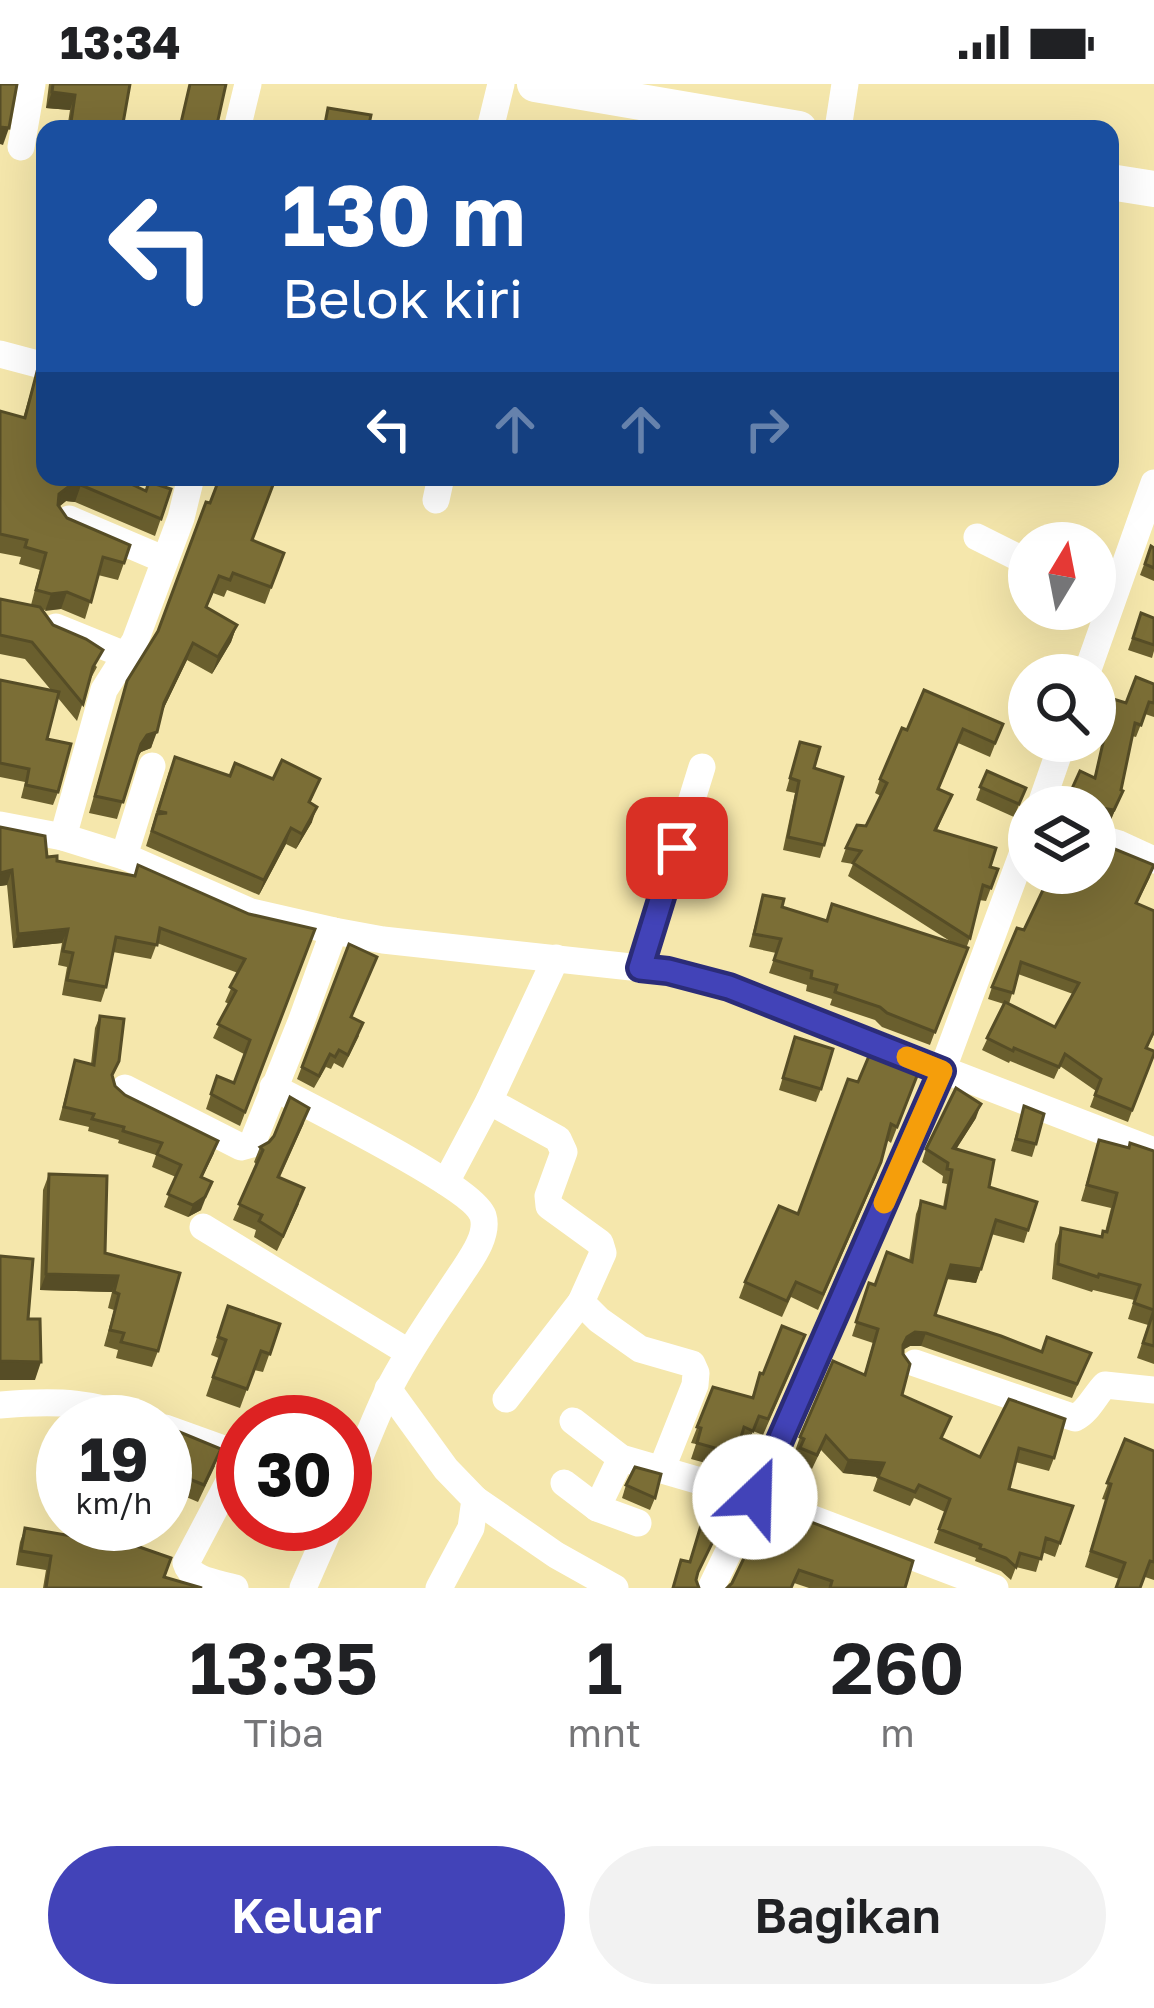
<!DOCTYPE html>
<html lang="id">
<head>
<meta charset="utf-8">
<style>
  body { margin:0; font-family:"Golos Text",sans-serif; background:#f2f2f2; color:#202124; height:100vh; display:flex; flex-direction:column; font-size:45px; white-space:nowrap }
  * { box-sizing:border-box; margin:0 }
  p { font-size:39px; color:#757577 }
  .icon { flex:none; width:66px; height:66px; fill:none; stroke:currentColor; stroke-width:2; stroke-linecap:round; stroke-linejoin:round }
  .map { position:relative; height:1504px; overflow:hidden }
  .sheet { display:flex; flex-direction:column; background:#fff; flex:1 }
  .sheet>* { flex:none }
  .guide { position:absolute; left:36px; top:36px; width:1083px; height:366px; border-radius:24px; box-shadow:0 12px 48px #0002; background:#1a4fa0; color:#fff; overflow:hidden }
  .needle { width:78px; rotate:10deg }
  .controls { position:absolute; left:1008px; top:438px; display:grid; gap:24px }
  .controls a { display:grid; place-items:center; width:108px; height:108px; border-radius:50%; background:#fff; box-shadow:0 12px 48px #0002; font-size:60px }
  .speed { position:absolute; left:36px; top:1311px; display:flex; gap:24px; font-size:60px; font-weight:700; text-align:center }
  .speed>* { display:grid; place-content:center; width:156px; height:156px; border-radius:50%; background:#fff; box-shadow:0 12px 48px #0002; line-height:1 }
  .speed small { font-size:30px; font-weight:400 }
  .speed .limit { border:18px solid #d22; background:#fff; color:#111 }
  .pin { position:absolute; display:grid; place-items:center; width:102px; height:102px; color:#fff; margin:-51px; border-radius:24px; box-shadow:0 6px 18px #0006 }
  .me { position:absolute; width:132px; margin:-66px; rotate:24deg; stroke-linejoin:round; filter:drop-shadow(0 0 9px #0008) }
  .turn { display:flex; align-items:center; gap:42px; height:252px; padding:0 48px; font-size:54px }
  .turn .icon { width:156px; height:156px; stroke-width:2.5 }
  .turn b { display:block; font-size:84px; line-height:102px }
  .lanes { display:flex; align-items:center; height:114px; padding:0 48px; background:#0003; justify-content:center; gap:60px; direction:ltr }
  .lanes .off { opacity:.35 }
  .eta { display:flex; justify-content:space-evenly; align-items:center; height:204px; text-align:center }
  .eta b { font-size:72px; font-weight:600; line-height:84px }
  .primary-button { display:flex; gap:24px; margin-top:auto; padding:24px 48px }
  .primary-button a { flex:1; height:138px; border-radius:72px; background:#4243b8; color:#fff; font-size:48px; font-weight:600; line-height:138px; text-align:center }
  .primary-button a+a { background:#f2f2f2; color:#202124 }
  .status { display:flex; justify-content:space-between; align-items:center; height:84px; padding:0 60px; background:#fff; direction:ltr }
  .status svg { height:33px; fill:currentColor }
  .map>svg:first-child { display:block }
  .lines { fill:none; stroke-linecap:round; stroke-linejoin:round }
  .street { stroke:#fff; stroke-width:27 }
  .secondary { stroke:#fff; stroke-width:36 }
  .wall { fill:#6a5f2e; fill-rule:evenodd }
  .shaded-wall { fill:#564d26 }
  .building { fill:#7b6e36; stroke:#564d26; stroke-width:3 }
  .route-casing { stroke:#2b2c78; stroke-width:30 }
  .route { stroke:#4243b8; stroke-width:21 }
  .slow { stroke:#f59e0b; stroke-width:21 }
</style>
</head>
<body>
<div class="status"><b>13:34</b><svg viewBox="0 0 49 12"><path d="M0 12V9h3v3zM5 12V6h3v6zM10 12V3h3v9zM15 12V0h3v12zM26 1h20v11H26zM47 4h2v5h-2z"/></svg></div>
<div class="map">
<svg width="1154" height="1504" viewBox="0 0 1154 1504">
  <rect width="100%" height="100%" fill="#f5e7ac"/>
  <g class="lines">
    <!-- street -->
    <g class="street">
      <polyline points="237,45 248,0"/>
      <polyline points="490,45 501,0"/>
      <polyline points="838,45 845,0"/>
      <polyline points="21,63 32,0"/>
      <polyline points="0,270 45,282"/>
      <polyline points="436,416 441,393"/>
      <polyline points="69,435 165,476"/>
      <polyline points="977,453 1029,479"/>
      <polyline points="56,543 125,571"/>
      <polyline points="1086,591 1154,399"/>
      <polyline points="1040,723 1063,657"/>
      <polyline points="0,741 63,753 124,772 251,828 334,847 383,856 668,887 729,903 1154,1067"/>
      <polyline points="63,753 104,606 135,557 181,434 191,393"/>
      <polyline points="1095,753 1119,760 1154,776"/>
      <polyline points="124,772 152,682"/>
      <polyline points="640,883 702,683"/>
      <path d="M273,1003C308,1022 474,1103 483,1132C489,1151 471,1175 461,1190C437,1226 412,1261 392,1299C374,1334 361,1372 345,1409"/>
      <polyline points="125,1004 241,1063 252,1060 301,938 334,847"/>
      <polyline points="489,1017 558,1055 564,1068 548,1112 549,1122 600,1159 603,1169 581,1218 599,1236 640,1265 692,1280 696,1289 695,1301 662,1384"/>
      <polyline points="446,1098 489,1017 556,874"/>
      <polyline points="203,1143 408,1268"/>
      <path d="M915,1279L1075,1334C1088,1328 1095,1311 1105,1301L1154,1306"/>
      <polyline points="388,1305 446,1385 475,1415 471,1444 439,1504"/>
      <polyline points="506,1315 581,1218"/>
      <path d="M0,1321C59,1316 93,1318 149,1338"/>
      <polyline points="573,1337 621,1374 755,1413 995,1504"/>
      <path d="M165,1344L229,1367L233,1377V1390L186,1479C191,1497 219,1499 235,1504"/>
      <polyline points="621,1374 597,1424 638,1439"/>
      <polyline points="564,1399 597,1424"/>
      <polyline points="475,1415 556,1471 615,1504"/>
      <polyline points="303,1504 331,1440"/>
      <polyline points="711,1504 755,1413 942,987 1029,752"/>
    </g>
    <!-- secondary -->
    <g class="secondary">
      <polyline points="535,0 799,45"/>
      <polyline points="1110,98 1154,105"/>
    </g>
  </g>
  <!-- wall -->
  <g class="wall">
    <polygon points="49,0 130,0 122,45 67,45 70,26 46,24"/>
    <polygon points="39,280 45,393 146,407 171,405 155,452 75,418 66,417 59,423 67,434 124,479 118,496 98,491 85,535 61,525 42,526 53,541 97,583 90,596 77,637 58,614 47,655 58,708 53,721 21,714 25,698 0,693 0,596 51,606 25,575 0,570 0,515 31,521 40,486 19,480 21,473 0,469 0,327 23,334"/>
    <polygon points="252,456 284,469 265,520 227,506 224,513 213,509 207,523 237,541 231,558 212,590 187,576 162,628 151,664 141,668 136,674 117,735 89,729 127,597"/>
    <polygon points="1151,462 1154,464 1154,497 1140,491"/>
    <polygon points="1141,529 1154,534 1154,567 1152,574 1128,566"/>
    <polygon points="1154,600 1154,633 1145,630 1136,653 1132,652 1121,706 1123,707 1110,738 1095,737 1095,723 1070,723 1065,721 1070,709 1094,694 1113,615 1126,619"/>
    <polygon points="1003,640 990,673 958,659 939,705 952,711 937,746 990,783 998,785 986,817 979,816 970,854 930,961 882,943 875,936 830,921 832,915 806,907 807,901 769,889 776,869 749,863 763,811 782,823 826,837 832,820 953,859 848,792 853,780 841,778 846,764 866,742 881,712 875,709 880,695 907,646"/>
    <polygon points="800,658 814,684 824,761 820,774 783,766 795,709 786,707"/>
    <polygon points="987,687 1026,704 1014,733 976,716"/>
    <polygon points="169,688 230,692 314,710 310,719 312,738 296,765 286,760 259,811 146,762"/>
    <polygon points="0,743 57,777 134,792 138,781 249,830 315,845 240,1042 206,1025 217,992 234,999 244,970 213,954 229,920 225,918 238,889 157,859 151,875 113,868 106,903 101,918 62,911 67,883 58,881 62,859 13,864 7,801 0,802"/>
    <path d="M1048,789H1095L1150,793L1137,819L1154,827V950L1147,964L1154,967L1128,1038L1090,1023L1096,1007L1060,982L1054,995L1010,977L1009,979L982,966L1004,920L988,915L992,903L1024,846L1050,791ZM1018,890L1073,910L1055,943L1009,920Z"/>
    <polygon points="349,860 351,933 359,952 343,984 334,979 331,985 326,983 314,1004 297,995"/>
    <polygon points="100,932 115,1002 125,1011 214,1069 202,1094 201,1126 188,1133 164,1123 176,1093 152,1083 156,1071 118,1059 119,1056 88,1047 89,1043 59,1036 75,976 91,980 95,944"/>
    <polygon points="791,966 821,1005 816,1018 779,1006"/>
    <polygon points="922,979 891,1059 887,1056 876,1093 818,1226 791,1213 782,1233 739,1214 745,1198 798,1130 858,998"/>
    <polygon points="1024,1022 1036,1060 1032,1073 1011,1067"/>
    <polygon points="976,1034 956,1065 989,1103 1037,1118 1024,1159 991,1150 976,1199 946,1195 935,1231 1042,1268 1091,1269 1072,1314 921,1262 910,1262 903,1266 902,1311 942,1355 980,1373 1009,1315 1054,1374 1049,1387 1015,1378 1009,1405 1073,1422 1055,1473 1042,1468 1036,1488 1016,1483 1011,1496 1001,1487 975,1477 976,1474 934,1459 945,1428 914,1414 910,1422 873,1407 878,1393 843,1389 821,1366 812,1385 796,1377 799,1369 795,1367 800,1353 864,1291 873,1259 852,1252 869,1199 875,1201 909,1177 916,1130 921,1117 943,1123 947,1100 942,1099 943,1092 922,1078 926,1065"/>
    <polygon points="304,1039 280,1093 299,1120 277,1167 254,1153 256,1146 233,1136 257,1081 254,1078 260,1063"/>
    <polygon points="1099,1056 1129,1064 1154,1067 1154,1280 1137,1274 1148,1241 1128,1235 1134,1216 1093,1206 1092,1208 1052,1195 1055,1160 1061,1144 1101,1153 1105,1148 1111,1124 1081,1117"/>
    <polygon points="49,1090 105,1169 158,1267 152,1283 116,1274 118,1266 104,1262 114,1226 108,1224 112,1208 40,1206 43,1106"/>
    <polygon points="228,1222 280,1240 263,1288 254,1286 240,1324 206,1312 219,1274 211,1271"/>
    <polygon points="800,1267 763,1351 753,1347 747,1362 739,1359 731,1386 691,1375 696,1360 691,1359 713,1303 752,1313 760,1289 763,1290"/>
    <polygon points="165,1342 215,1382 198,1418 165,1404"/>
    <polygon points="1125,1355 1154,1367 1154,1496 1145,1493 1119,1495 1085,1483 1106,1416 1102,1415"/>
    <polygon points="626,1401 655,1414 650,1426 622,1414"/>
    <polygon points="769,1422 904,1503 905,1504 809,1504 794,1499 732,1499"/>
    <polygon points="25,1444 164,1493 202,1504 43,1504 46,1486 16,1481 20,1458"/>
  </g>
  <!-- shaded-wall -->
  <g class="shaded-wall">
    <polygon points="52,8 75,11 70,26 46,24"/>
    <polygon points="0,43 9,44 3,61 0,60"/>
    <polygon points="72,400 81,401 75,418 66,417 53,427 59,410"/>
    <polygon points="67,508 61,525 45,527 51,510"/>
    <polygon points="237,541 231,558 212,590 218,573"/>
    <polygon points="193,559 187,576 158,636 164,619"/>
    <polygon points="157,648 151,664 141,668 135,677 141,660 147,651"/>
    <polygon points="1123,707 1110,738 1095,737 1095,724"/>
    <polygon points="317,723 312,738 296,765 302,750"/>
    <polygon points="291,744 286,760 259,811 264,796"/>
    <polygon points="12,786 7,801 0,802 0,789"/>
    <polygon points="68,845 62,859 13,864 18,850"/>
    <polygon points="981,1020 976,1034 948,1078 953,1064"/>
    <polygon points="212,1098 201,1126 188,1133 193,1121"/>
    <polygon points="951,1181 981,1185 976,1199 946,1194"/>
    <polygon points="46,1190 118,1192 112,1208 40,1206"/>
    <polygon points="915,1248 926,1249 921,1262 910,1262 902,1266 903,1261 907,1253"/>
    <polygon points="0,1277 41,1278 35,1296 0,1296"/>
    <polygon points="848,1376 884,1379 879,1393 843,1389"/>
  </g>
  <!-- building -->
  <g class="building">
    <polygon points="0,0 17,0 9,44 0,43"/>
    <polygon points="53,0 130,0 122,45 70,45 75,11 52,8"/>
    <polygon points="190,0 226,0 216,45 180,43"/>
    <polygon points="328,24 371,31 368,45 324,45"/>
    <polygon points="39,280 45,281 45,393 116,393 146,407 149,398 171,405 161,435 81,401 72,400 59,410 58,421 67,434 130,461 124,479 103,473 91,518 67,508 51,510 36,506 46,469 25,463 27,456 0,450 0,327 25,334"/>
    <polygon points="220,393 276,393 252,456 284,469 271,503 233,489 230,496 219,492 206,523 237,541 218,573 193,559 164,619 157,648 147,651 141,660 123,718 95,712 127,597 158,547 206,418 210,419"/>
    <polygon points="1151,462 1154,464 1154,484 1145,480"/>
    <polygon points="0,515 40,523 53,541 86,555 103,566 93,583 83,620 32,558 0,551"/>
    <polygon points="1141,529 1154,534 1154,561 1133,554"/>
    <polygon points="1136,593 1154,600 1154,619 1149,618 1141,641 1135,639 1121,706 1123,707 1114,726 1095,723 1072,723 1076,712 1070,709 1080,687 1095,694 1113,615 1126,619"/>
    <polygon points="0,596 59,608 47,655 71,660 58,708 26,701 29,685 0,679"/>
    <polygon points="924,606 1003,640 995,659 963,645 938,705 952,711 935,746 996,764 990,783 998,785 991,804 983,801 970,854 853,779 861,767 846,764 857,741 866,742 887,699 880,695 902,644 907,646"/>
    <polygon points="800,658 820,663 814,684 843,693 824,761 788,753 799,697 790,694"/>
    <polygon points="175,673 230,692 235,679 273,695 282,676 320,695 309,718 317,723 302,750 291,744 264,796 152,747 157,730 167,729 158,727"/>
    <polygon points="987,687 1026,704 1019,720 980,703"/>
    <polygon points="0,743 45,752 47,773 57,772 57,777 135,792 138,781 249,830 315,845 245,1028 211,1010 217,992 234,999 250,956 218,940 236,907 230,903 245,875 160,844 157,861 116,853 106,903 67,896 73,869 63,867 68,845 18,850 12,786 0,789"/>
    <polygon points="1095,757 1154,781 1136,819 1154,827 1154,947 1146,964 1154,967 1154,970 1132,1026 1095,1011 1101,995 1065,970 1059,983 1014,964 1013,967 987,954 1005,918 1055,943 1079,899 1021,878 1013,909 992,903 1017,844 1024,846 1051,789 1095,789"/>
    <polygon points="763,811 784,815 782,823 827,837 832,820 968,864 935,948 887,929 880,923 835,908 837,901 811,894 812,887 774,876 781,855 754,850"/>
    <polygon points="349,860 377,873 351,933 363,939 348,971 339,966 335,973 330,970 319,992 302,983"/>
    <polygon points="100,932 124,935 119,977 112,991 115,1002 125,1011 218,1057 201,1093 212,1098 205,1113 193,1121 168,1110 181,1081 157,1070 162,1059 123,1047 124,1043 92,1035 94,1030 64,1023 75,976 94,981"/>
    <polygon points="795,953 833,965 821,1005 783,994"/>
    <polygon points="874,960 922,979 897,1043 891,1040 881,1078 823,1210 796,1198 787,1217 745,1198 779,1122 798,1130 848,995 858,998"/>
    <polygon points="956,1004 981,1020 953,1064 994,1076 989,1103 1037,1118 1028,1146 996,1136 981,1185 951,1181 935,1231 1001,1252 1042,1268 1047,1253 1091,1269 1077,1300 926,1249 915,1248 907,1253 903,1261 903,1270 910,1280 902,1311 951,1333 941,1354 980,1373 1009,1315 1065,1335 1054,1374 1019,1364 1009,1405 1073,1422 1060,1459 1046,1454 1041,1475 1020,1469 1016,1483 1006,1474 980,1464 981,1461 939,1445 950,1415 919,1401 915,1408 878,1393 884,1379 848,1376 826,1352 817,1371 800,1364 804,1355 800,1353 833,1277 865,1291 878,1245 856,1238 869,1199 875,1201 887,1168 912,1178 921,1117 945,1124 952,1086 947,1085 948,1079 926,1065"/>
    <polygon points="290,1013 309,1024 278,1093 304,1104 283,1152 259,1137 262,1131 239,1120 263,1066 260,1063 269,1058 274,1052"/>
    <polygon points="1024,1022 1044,1030 1036,1060 1016,1055"/>
    <polygon points="1099,1056 1129,1064 1130,1059 1154,1067 1154,1262 1143,1259 1154,1226 1134,1219 1140,1201 1099,1190 1098,1193 1058,1180 1061,1144 1102,1153 1103,1147 1107,1148 1117,1109 1087,1101"/>
    <polygon points="49,1090 107,1092 105,1169 180,1189 158,1267 121,1258 124,1249 110,1246 119,1210 114,1208 118,1192 46,1190"/>
    <polygon points="0,1172 33,1175 28,1235 40,1235 41,1278 0,1277"/>
    <polygon points="228,1222 280,1240 270,1270 261,1267 247,1305 213,1293 226,1256 218,1253"/>
    <polygon points="782,1242 805,1251 768,1335 759,1332 753,1347 744,1343 736,1370 697,1359 701,1344 697,1343 713,1303 753,1314 760,1289 763,1290"/>
    <polygon points="110,1327 153,1338 107,1338"/>
    <polygon points="165,1342 221,1365 204,1401 165,1385"/>
    <polygon points="1125,1355 1154,1367 1154,1478 1150,1477 1140,1504 1116,1504 1125,1479 1091,1467 1111,1400 1107,1399"/>
    <polygon points="635,1383 661,1390 655,1414 626,1401"/>
    <polygon points="719,1412 733,1416 698,1488 696,1496 699,1504 673,1504 681,1476 690,1478 702,1438 708,1439"/>
    <polygon points="769,1422 913,1477 905,1504 830,1504 832,1497 799,1486 791,1504 727,1504 732,1499"/>
    <polygon points="25,1444 124,1461 125,1458 171,1474 164,1493 202,1504 46,1504 51,1472 21,1467"/>
  </g>
  <g class="lines">
    <defs>
      <polyline id="route" points="677,764 640,884 668,887 729,903 942,987 755,1413"/>
    </defs>
    <!-- route casing -->
    <use href="#route" class="route-casing"/>
    <!-- route -->
    <use href="#route" class="route"/>
    <!-- slow -->
    <polyline class="slow" points="884,1119 942,987 907,973"/>
  </g>
</svg>
<div class="controls">
<a><svg class="needle" viewBox="-14 -14 28 28"><path d="M0-13l5 13h-10z" fill="#e53935"/><path d="M0 13l5-13h-10z" fill="#757577"/></svg></a>
<a><svg class="icon" aria-label="search" viewBox="0 0 24 24"><circle cx="10" cy="10" r="6"/><path d="M15 15l6 6"/></svg></a>
<a><svg class="icon" aria-label="layers" viewBox="0 0 24 24"><path d="M12 4l9 5-9 5-9-5zM3 14l9 5 9-5"/></svg></a>
</div>
<div class="speed"><div>19<small>km/h</small></div><div class="limit">30</div></div>
<div class="pin" style="left:677px;top:764px;background:#d93025"><svg class="icon" aria-label="arrive" viewBox="0 0 24 24"><path d="M6 21V4h12l-3 4 3 4H6"/></svg></div>
<svg class="me" style="left:755px;top:1413px" viewBox="-20 -20 40 40"><circle r="19" fill="#fff"/><path d="M0-13L10 11 0 6-10 11z" fill="#4243b8"/></svg>
<div class="guide">
<div class="turn"><svg class="icon" aria-label="left" viewBox="0 0 24 24"><path d="M17 20v-9H6M10 6l-5 5 5 5"/></svg><div><b>130 m</b>Belok kiri</div></div>
<div class="lanes"><svg class="icon" aria-label="left" viewBox="0 0 24 24"><path d="M17 20v-9H6M10 6l-5 5 5 5"/></svg><svg class="icon off" aria-label="ahead" viewBox="0 0 24 24"><path d="M12 20V5M6 11l6-6 6 6"/></svg><svg class="icon off" aria-label="ahead" viewBox="0 0 24 24"><path d="M12 20V5M6 11l6-6 6 6"/></svg><svg class="icon off" aria-label="right" viewBox="0 0 24 24"><path d="M7 20v-9h11M14 6l5 5-5 5"/></svg></div>
</div>
</div>
<section class="sheet">
<div class="eta">
<div><b>13:35</b><p>Tiba</p></div>
<div><b>1</b><p>mnt</p></div>
<div><b>260</b><p>m</p></div>
</div>
<div class="primary-button"><a>Keluar</a><a>Bagikan</a></div>
</section>
</body>
</html>
